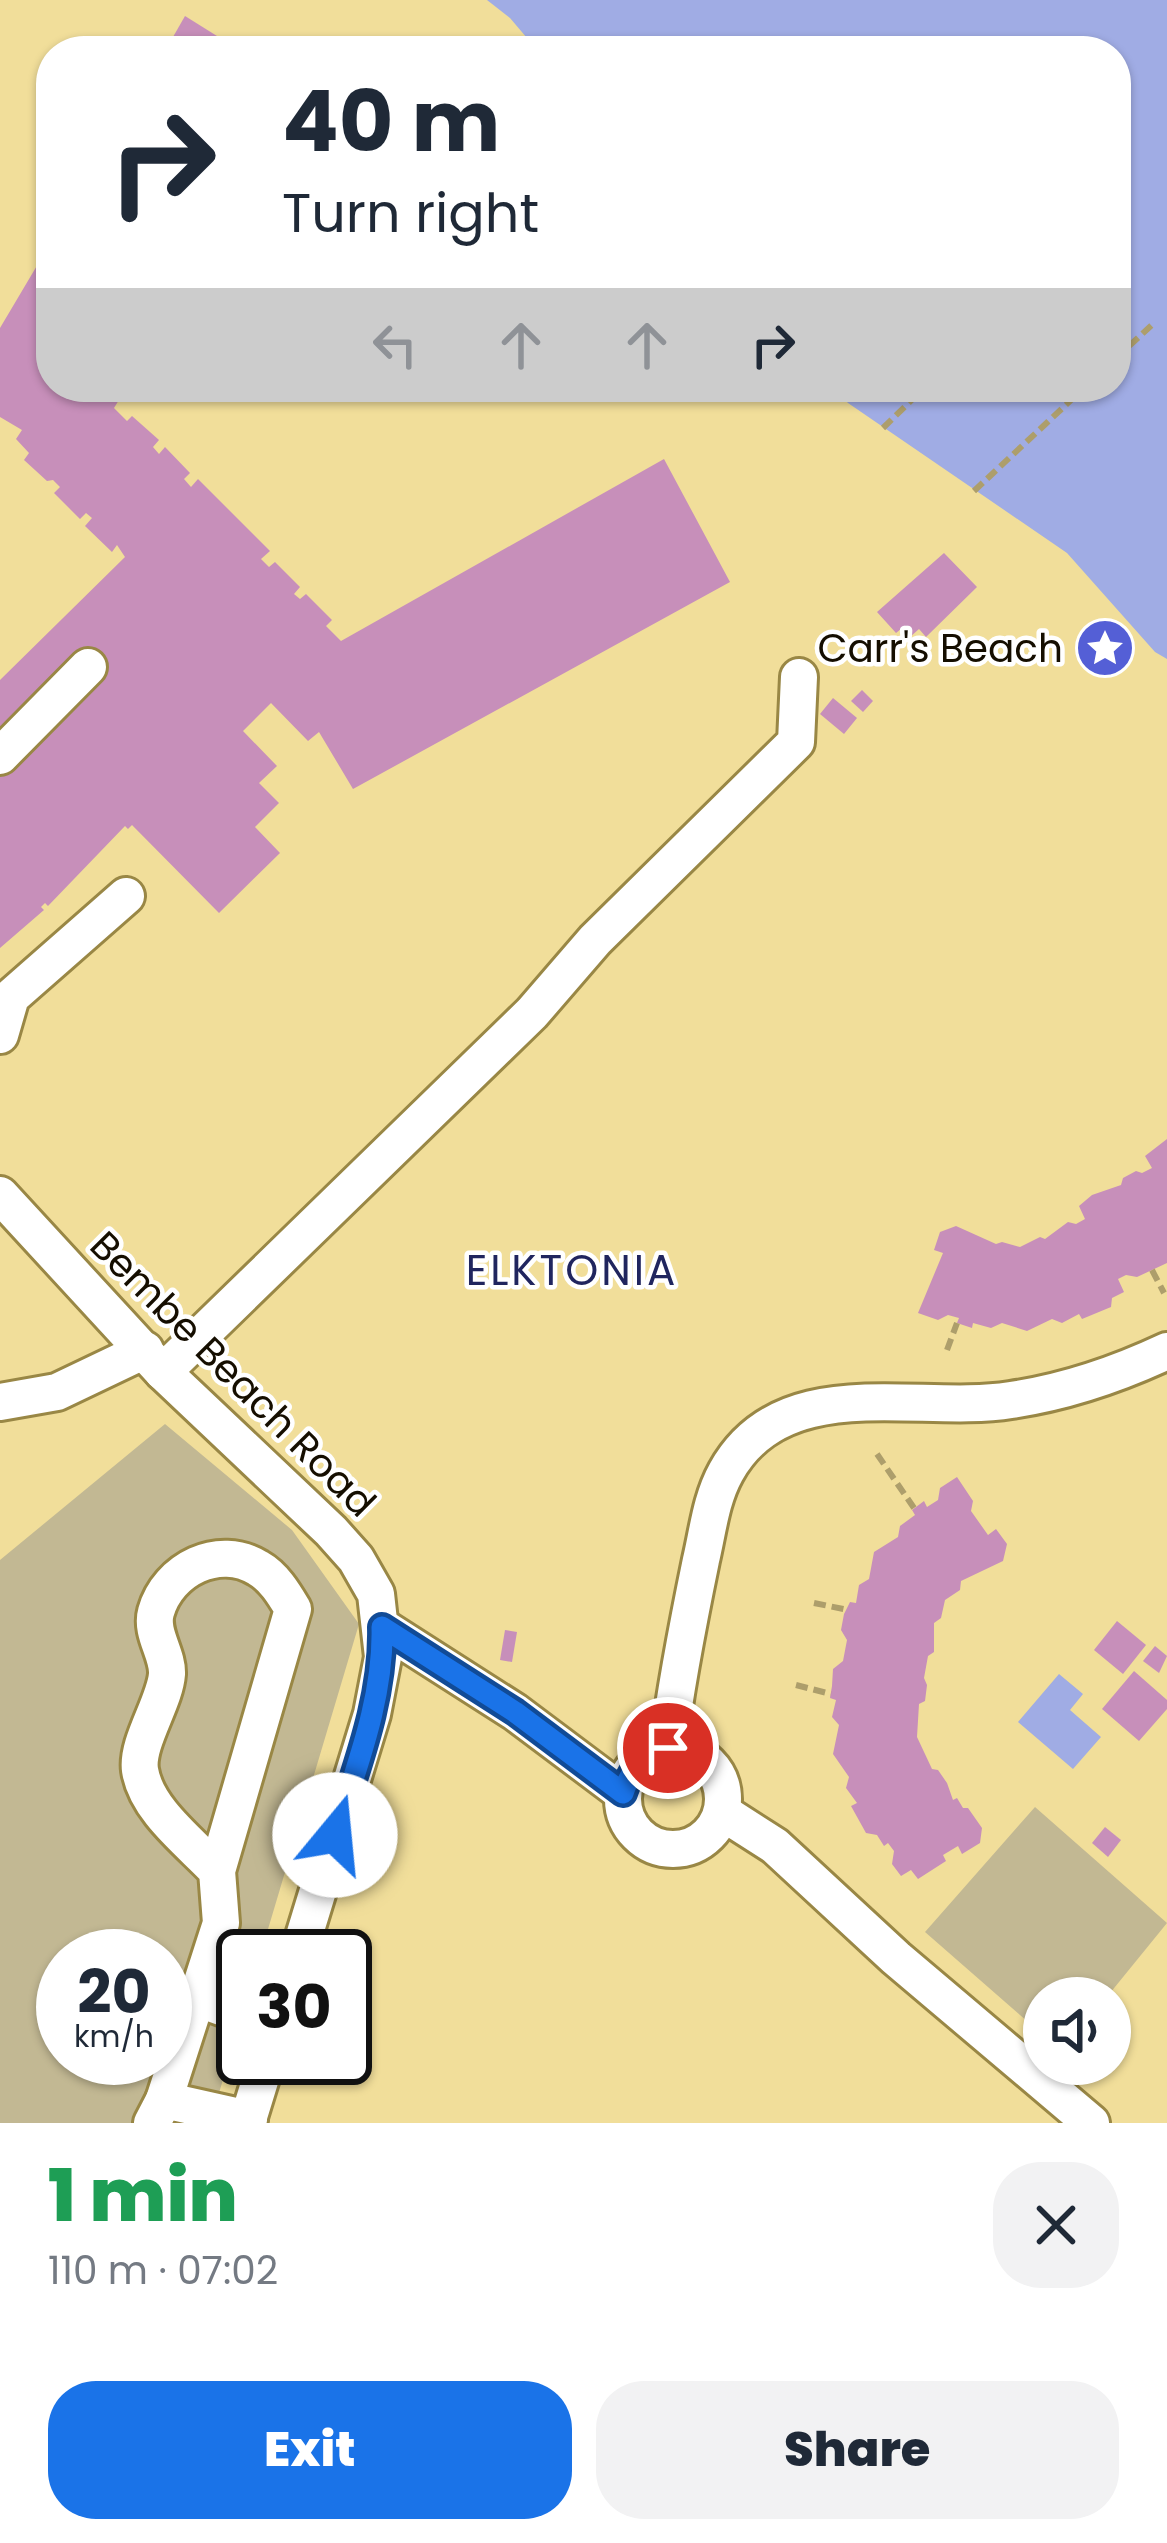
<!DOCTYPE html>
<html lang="en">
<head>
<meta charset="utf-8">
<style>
  body { margin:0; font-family:Poppins,sans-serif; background:#f2f2f3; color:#1f2937; height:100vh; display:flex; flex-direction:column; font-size:45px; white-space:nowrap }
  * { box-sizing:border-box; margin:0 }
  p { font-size:39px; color:#747a83 }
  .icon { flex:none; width:66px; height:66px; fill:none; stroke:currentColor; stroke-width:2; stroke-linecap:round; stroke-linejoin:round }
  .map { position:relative; height:2123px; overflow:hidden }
  .panel { display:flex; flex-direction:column; background:#fff; flex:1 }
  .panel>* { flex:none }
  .hud { position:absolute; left:36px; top:36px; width:1095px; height:366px; border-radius:48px; box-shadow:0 3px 9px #0004; background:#fff; color:#1f2937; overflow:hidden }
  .tools { position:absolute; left:1023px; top:1977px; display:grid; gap:24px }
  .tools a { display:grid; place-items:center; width:108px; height:108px; border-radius:50%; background:#fff; box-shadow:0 3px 9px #0004; font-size:60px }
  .speed { position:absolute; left:36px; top:1929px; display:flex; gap:24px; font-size:60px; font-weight:700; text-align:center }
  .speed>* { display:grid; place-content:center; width:156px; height:156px; border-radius:50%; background:#fff; box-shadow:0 3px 9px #0004; line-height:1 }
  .speed small { font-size:30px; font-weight:400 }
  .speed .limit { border:6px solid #111; border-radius:18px; background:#fff; color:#111 }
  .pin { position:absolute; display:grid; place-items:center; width:102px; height:102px; color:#fff; margin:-51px; border:6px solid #fff; border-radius:50%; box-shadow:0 3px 12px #0007 }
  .me { position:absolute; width:132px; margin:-66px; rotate:17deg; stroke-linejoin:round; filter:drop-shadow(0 0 9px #0008) }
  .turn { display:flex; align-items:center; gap:42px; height:252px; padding:0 48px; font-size:54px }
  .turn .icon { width:156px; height:156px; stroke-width:2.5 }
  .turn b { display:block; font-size:84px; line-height:102px }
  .lanes { display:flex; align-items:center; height:114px; padding:0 48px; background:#0003; justify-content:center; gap:60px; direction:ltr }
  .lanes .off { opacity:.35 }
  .round { display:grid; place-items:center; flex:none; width:126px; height:126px; border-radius:48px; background:#f2f2f3 }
  .overview { display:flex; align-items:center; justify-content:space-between; height:204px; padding:0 48px }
  h1 { font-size:72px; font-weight:800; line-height:90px; color:#1e9e55 }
  .cta { display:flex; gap:24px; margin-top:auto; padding:24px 48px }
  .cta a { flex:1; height:138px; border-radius:48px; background:#1a73e8; color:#fff; font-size:48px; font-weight:800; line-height:138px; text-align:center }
  .cta a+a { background:#f2f2f3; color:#1f2937 }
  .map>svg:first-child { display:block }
  .green { fill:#c2b893; fill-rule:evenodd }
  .water { fill:#a0ace4 }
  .building { fill:#c78fba }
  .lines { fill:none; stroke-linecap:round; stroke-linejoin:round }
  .minor-casing { stroke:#998745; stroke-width:42 }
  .path { stroke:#ad9e6b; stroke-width:6; stroke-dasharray:12 6; stroke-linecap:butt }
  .minor { stroke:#fff; stroke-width:36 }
  .route-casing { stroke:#114b97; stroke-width:30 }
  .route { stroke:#1a73e8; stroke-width:21 }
  .labels { text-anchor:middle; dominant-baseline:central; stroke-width:9; stroke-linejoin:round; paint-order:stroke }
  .poi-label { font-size:39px; fill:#150e00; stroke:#fff; text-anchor:end }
  .street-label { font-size:39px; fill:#150e00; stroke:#fff }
  .neighbourhood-label { font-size:42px; letter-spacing:3px; fill:#20255e; stroke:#fff }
</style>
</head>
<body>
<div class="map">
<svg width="1167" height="2123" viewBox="0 0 1167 2123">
  <rect width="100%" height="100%" fill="#f1de9a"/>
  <!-- green -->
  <g class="green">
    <path d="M165,1424L292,1530L359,1624L260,1956H243V2013L210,2123H0V1560ZM63,1956H165V2058H63Z"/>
    <polygon points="1035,1807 1167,1923 1106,1998 1044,1998 1044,2036 925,1932"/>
  </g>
  <!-- water -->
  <g class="water">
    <polygon points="487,0 1167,0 1167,659 1155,652 1067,553 848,403 832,387 1116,387 1116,51 538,51 510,18"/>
    <polygon points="1059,1674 1083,1694 1070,1710 1101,1737 1073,1769 1018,1722"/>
  </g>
  <!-- building -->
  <g class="building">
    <polygon points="185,16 241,51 165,51"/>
    <polygon points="51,242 51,387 127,387 114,408 127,421 132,416 159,440 153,447 159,454 165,447 190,473 184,479 191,487 198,479 270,551 261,559 269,567 275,562 300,587 294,594 300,599 306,594 332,620 326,626 341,641 664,459 730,582 353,789 319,732 308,741 271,703 243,731 277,766 259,783 279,803 255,827 280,853 219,913 132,825 128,829 125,826 48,906 45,903 41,907 44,910 0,948 0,680 125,557 117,545 112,552 85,526 92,518 86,513 80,519 54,493 60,487 53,480 47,481 24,460 29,453 16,439 22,430 0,417 0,328"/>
    <polygon points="944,553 977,587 926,637 919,629 910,637 901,629 896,633 877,612"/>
    <polygon points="862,690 873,701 863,712 851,701"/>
    <polygon points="833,698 857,718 844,734 820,714"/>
    <polygon points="1167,1139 1167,1263 1137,1277 1126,1275 1118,1279 1124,1292 1112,1298 1111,1307 1082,1319 1079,1314 1062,1323 1052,1319 1027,1331 1002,1323 991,1328 973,1323 972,1328 957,1323 959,1318 948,1315 938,1320 918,1313 943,1253 934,1250 940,1232 956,1226 996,1244 1002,1242 1020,1247 1040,1237 1045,1239 1068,1222 1076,1224 1085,1219 1079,1206 1092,1195 1121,1185 1123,1178 1136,1171 1142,1173 1152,1168 1145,1156"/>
    <polygon points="957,1477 973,1501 971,1511 988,1535 996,1529 1007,1544 1003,1561 961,1581 960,1590 945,1600 941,1618 934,1623 934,1652 928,1656 924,1678 927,1685 925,1701 919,1704 917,1737 932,1769 938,1770 947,1783 953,1800 957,1798 963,1808 968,1808 982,1828 980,1843 962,1854 958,1846 943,1855 946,1861 918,1879 911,1870 901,1876 892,1864 894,1851 888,1843 884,1846 877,1835 866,1833 851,1806 857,1803 846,1788 849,1777 833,1754 839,1725 832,1717 836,1700 830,1698 832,1686 833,1669 843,1661 847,1640 841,1630 844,1614 850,1602 856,1603 859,1585 869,1579 874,1552 898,1537 900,1526 915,1515 912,1510 924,1501 927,1507 938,1500 940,1488"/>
    <polygon points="1117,1621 1146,1645 1123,1674 1094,1650"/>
    <polygon points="505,1630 517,1632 512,1662 500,1660"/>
    <polygon points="1155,1646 1167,1656 1159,1673 1143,1661"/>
    <polygon points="1134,1671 1167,1700 1167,1709 1139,1741 1102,1709"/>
    <polygon points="1105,1827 1121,1840 1108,1857 1092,1843"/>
  </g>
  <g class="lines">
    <defs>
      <g id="minor">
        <polyline points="0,756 88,667"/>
        <polyline points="0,1035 11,997 126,896"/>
        <polyline points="0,1195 163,1372 331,1531 356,1559 376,1594 383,1657 372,1714 298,1956"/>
        <polyline points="163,1372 532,1013 595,940 796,742 799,677"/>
        <polyline points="0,1402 57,1392 145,1350"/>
        <polyline points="382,1627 515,1712 623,1793"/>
        <path d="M668,1748C676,1684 688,1623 701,1560C708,1530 711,1499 726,1472C783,1369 918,1415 1011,1400C1065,1392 1118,1374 1167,1351"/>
        <circle cx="673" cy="1799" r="50"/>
        <polyline points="722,1812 775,1846 896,1958 1091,2123"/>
        <polyline points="197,1998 243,2015"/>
        <path d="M164,2100L221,1923L217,1871L293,1609C284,1594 274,1577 258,1568C219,1544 168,1569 156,1612C150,1633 168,1654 167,1674C165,1702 136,1743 140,1770C146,1810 191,1843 217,1871"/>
        <polyline points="152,2123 164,2100 249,2119"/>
        <polyline points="247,2123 267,2058"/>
      </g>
    </defs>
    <!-- minor casing -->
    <use href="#minor" class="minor-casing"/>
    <!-- path -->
    <g class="path">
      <polyline points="1116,358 1154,323"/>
      <polyline points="883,428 925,387"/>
      <polyline points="974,491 1085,387"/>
      <polyline points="1152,1270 1164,1293"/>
      <polyline points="947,1350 957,1323"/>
      <polyline points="877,1454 914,1508"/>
      <polyline points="814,1603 848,1610"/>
      <polyline points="796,1685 831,1694"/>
    </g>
    <!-- minor -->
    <use href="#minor" class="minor"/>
  </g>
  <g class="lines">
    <defs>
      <path id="route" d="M335,1835C356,1768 384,1698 382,1627L515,1712L623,1793C632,1767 642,1757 668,1748"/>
    </defs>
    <!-- route casing -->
    <use href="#route" class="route-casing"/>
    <!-- route -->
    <use href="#route" class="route"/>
  </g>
  <!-- icons -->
  <defs>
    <symbol id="sight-disc" viewBox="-11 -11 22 22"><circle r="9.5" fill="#545fd6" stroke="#fff"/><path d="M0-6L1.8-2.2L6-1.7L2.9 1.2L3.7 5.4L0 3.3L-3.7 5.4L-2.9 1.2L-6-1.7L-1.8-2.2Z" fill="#fff"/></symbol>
  </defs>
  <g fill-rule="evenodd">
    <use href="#sight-disc" x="1072" y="615" width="66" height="66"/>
  </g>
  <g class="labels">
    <!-- poi labels -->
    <g class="poi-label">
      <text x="1063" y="648">Carr's Beach</text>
    </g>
    <!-- street labels -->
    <g class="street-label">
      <text transform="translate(233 1374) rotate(45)">Bembe Beach Road</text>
    </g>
    <!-- neighbourhood labels -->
    <g class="neighbourhood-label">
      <text x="572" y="1270">ELKTONIA</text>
    </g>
  </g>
</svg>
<div class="tools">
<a><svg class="icon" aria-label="sound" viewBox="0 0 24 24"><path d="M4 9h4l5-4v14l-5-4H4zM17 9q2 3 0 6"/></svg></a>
</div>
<div class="speed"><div>20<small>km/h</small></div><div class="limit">30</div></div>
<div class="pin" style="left:668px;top:1748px;background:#d93025"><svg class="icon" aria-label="arrive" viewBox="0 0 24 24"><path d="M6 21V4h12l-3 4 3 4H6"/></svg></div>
<svg class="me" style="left:335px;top:1835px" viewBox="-20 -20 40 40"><circle r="19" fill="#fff"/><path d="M0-13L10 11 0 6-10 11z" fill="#1a73e8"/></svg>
<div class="hud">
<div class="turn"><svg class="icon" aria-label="right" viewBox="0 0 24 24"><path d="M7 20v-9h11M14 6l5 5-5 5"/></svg><div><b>40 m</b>Turn right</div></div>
<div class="lanes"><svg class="icon off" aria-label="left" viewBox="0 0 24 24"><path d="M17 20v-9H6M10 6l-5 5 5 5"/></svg><svg class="icon off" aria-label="ahead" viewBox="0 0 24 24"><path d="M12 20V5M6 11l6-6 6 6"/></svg><svg class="icon off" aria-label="ahead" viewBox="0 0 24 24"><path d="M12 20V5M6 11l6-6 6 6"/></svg><svg class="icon" aria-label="right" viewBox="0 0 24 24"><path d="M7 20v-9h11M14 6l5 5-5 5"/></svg></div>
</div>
</div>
<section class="panel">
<div class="overview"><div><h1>1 min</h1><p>110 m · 07:02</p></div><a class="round"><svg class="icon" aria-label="close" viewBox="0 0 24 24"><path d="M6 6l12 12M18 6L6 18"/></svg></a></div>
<div class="cta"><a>Exit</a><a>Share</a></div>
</section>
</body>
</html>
